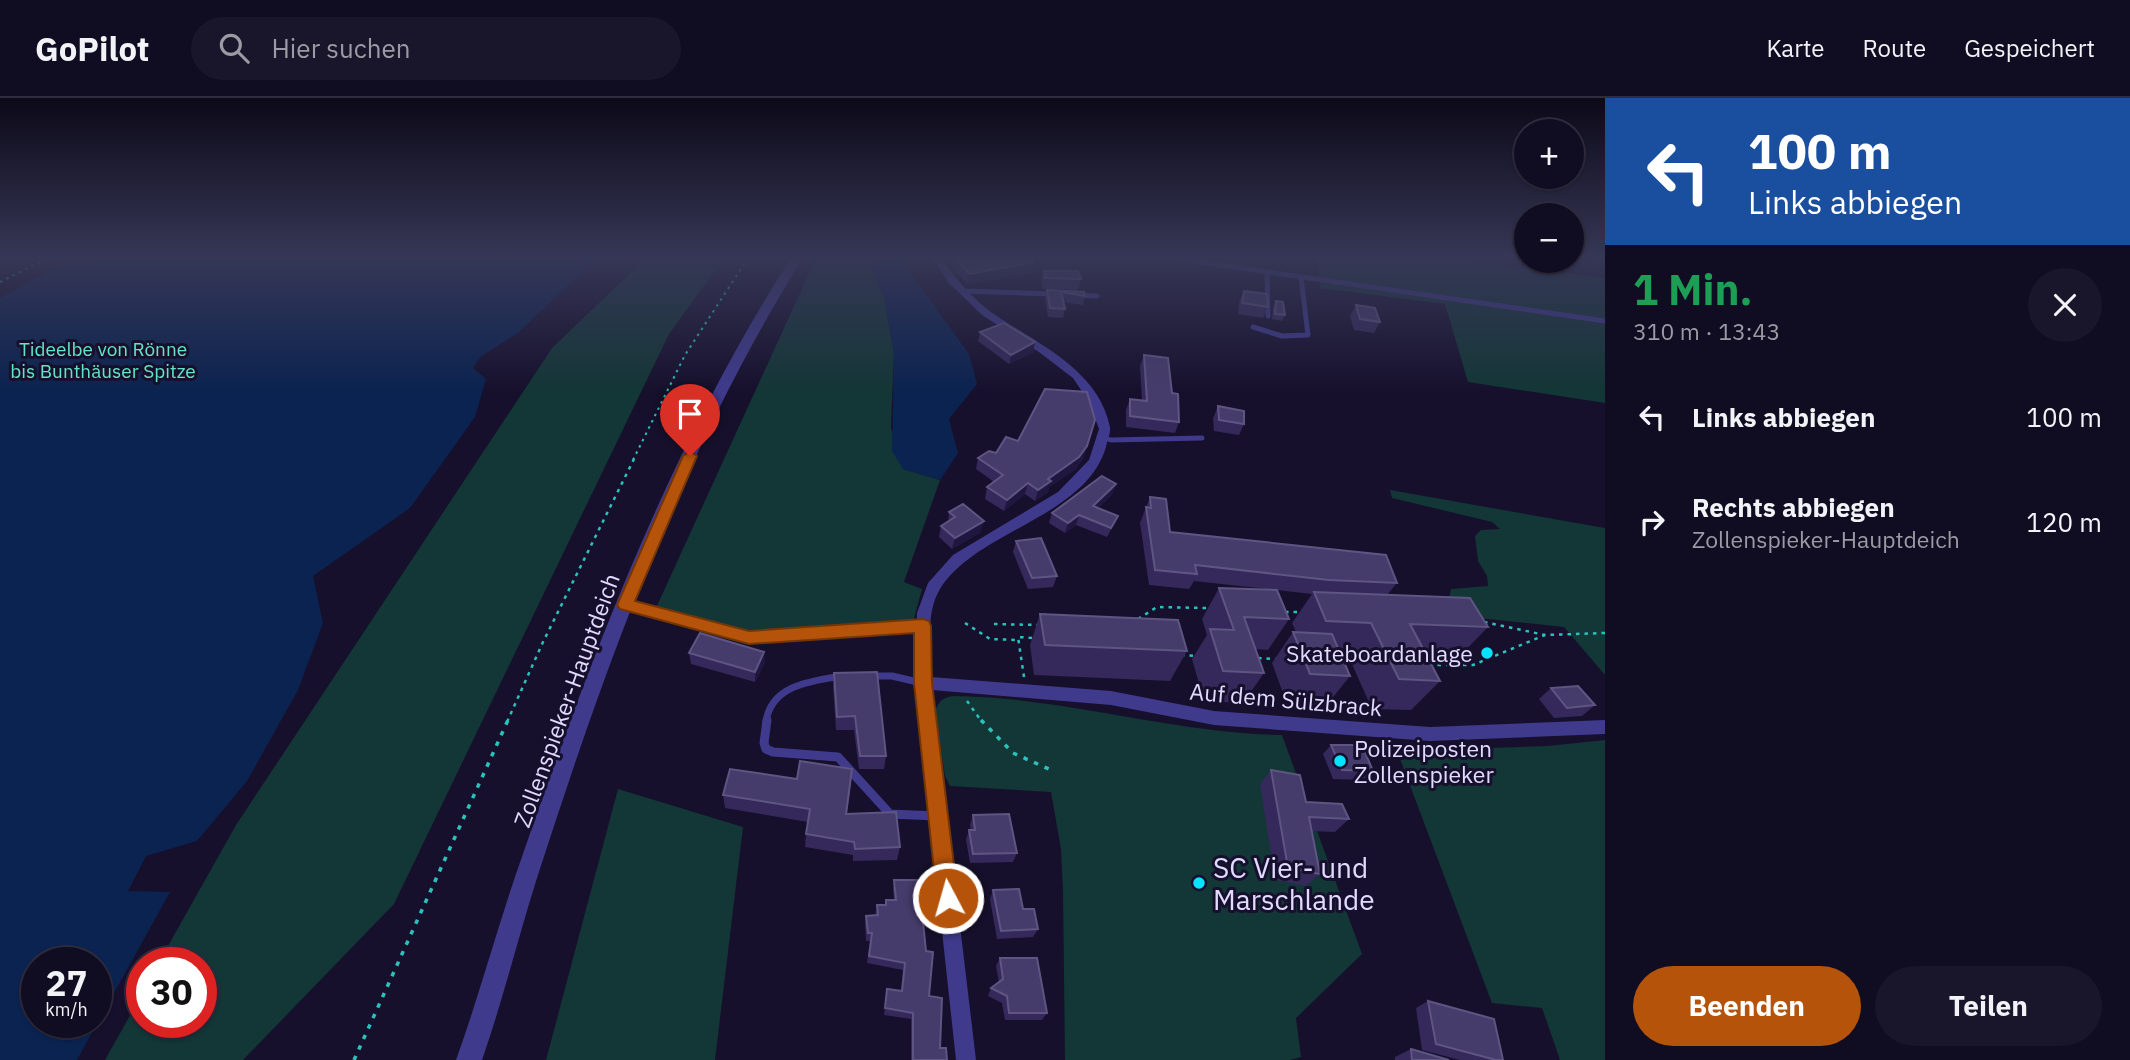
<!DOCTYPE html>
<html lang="de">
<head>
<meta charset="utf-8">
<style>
  body { margin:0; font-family:"IBM Plex Sans",sans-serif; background:#19152a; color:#f1f3f6; height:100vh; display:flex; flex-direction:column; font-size:26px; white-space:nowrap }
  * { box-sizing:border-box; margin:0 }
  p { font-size:23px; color:#9c9ba5 }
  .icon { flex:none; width:38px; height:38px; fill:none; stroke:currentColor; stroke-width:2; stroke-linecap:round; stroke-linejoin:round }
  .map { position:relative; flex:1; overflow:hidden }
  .drawer { display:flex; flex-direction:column; background:#100c21; width:525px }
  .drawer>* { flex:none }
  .top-card { background:#1a4fa0; color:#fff; overflow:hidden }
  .tools { position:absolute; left:1514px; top:21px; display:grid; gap:14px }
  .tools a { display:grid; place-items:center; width:70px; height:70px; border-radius:50%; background:#100c21; box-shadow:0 2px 5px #0004,0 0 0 2px #302c3f; font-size:35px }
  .speed { position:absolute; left:21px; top:849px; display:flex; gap:14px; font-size:35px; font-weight:700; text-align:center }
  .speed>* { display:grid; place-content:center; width:91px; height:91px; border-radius:50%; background:#100c21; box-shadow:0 2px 5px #0004,0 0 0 2px #302c3f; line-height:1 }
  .speed small { font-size:18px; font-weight:400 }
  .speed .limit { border:10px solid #d22; background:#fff; color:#111 }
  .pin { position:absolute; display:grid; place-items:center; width:60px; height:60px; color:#fff; margin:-72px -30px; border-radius:50% 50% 50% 0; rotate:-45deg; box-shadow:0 0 7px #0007 }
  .pin .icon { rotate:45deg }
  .me { position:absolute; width:77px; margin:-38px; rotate:354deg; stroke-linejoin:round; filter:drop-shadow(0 0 5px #0008) }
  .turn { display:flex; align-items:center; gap:24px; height:147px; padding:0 28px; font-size:32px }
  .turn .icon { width:91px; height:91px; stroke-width:2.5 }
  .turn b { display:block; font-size:49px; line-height:60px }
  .round { display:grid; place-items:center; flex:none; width:74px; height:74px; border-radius:37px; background:#19152a }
  .summary { display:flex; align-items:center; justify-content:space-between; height:119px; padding:0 28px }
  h1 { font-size:42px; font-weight:800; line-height:52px; color:#1e9e55 }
  .cta { display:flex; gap:14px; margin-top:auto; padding:14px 28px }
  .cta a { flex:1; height:80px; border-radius:42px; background:#b45309; color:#fff; font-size:28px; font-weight:800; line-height:80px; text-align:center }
  .cta a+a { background:#19152a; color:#f1f3f6 }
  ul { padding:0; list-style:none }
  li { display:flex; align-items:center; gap:21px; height:105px; padding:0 28px }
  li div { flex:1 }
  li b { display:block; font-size:26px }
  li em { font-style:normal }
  header { display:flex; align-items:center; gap:42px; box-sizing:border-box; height:98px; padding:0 35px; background:#100c21; border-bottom:2px solid #302c3f }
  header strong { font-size:33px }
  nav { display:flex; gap:38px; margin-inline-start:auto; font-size:24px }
  .search { width:490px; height:63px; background:#19152a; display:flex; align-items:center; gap:18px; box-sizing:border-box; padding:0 24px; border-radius:38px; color:#9c9ba5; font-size:26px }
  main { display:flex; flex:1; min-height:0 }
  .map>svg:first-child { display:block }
  .green { fill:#133636 }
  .water { fill:#0b2350; fill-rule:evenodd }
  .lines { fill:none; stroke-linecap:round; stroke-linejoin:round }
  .path-far2 { stroke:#2cc2bc; stroke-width:2; stroke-dasharray:2.5 4.5; stroke-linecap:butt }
  .path-far1 { stroke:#2cc2bc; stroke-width:2.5; stroke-dasharray:3.5 5; stroke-linecap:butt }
  .path { stroke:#2cc2bc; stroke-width:3.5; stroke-dasharray:4.5 7; stroke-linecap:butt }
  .service-far2 { stroke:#3f3a8c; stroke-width:5 }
  .service-far1 { stroke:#3f3a8c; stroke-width:7 }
  .service { stroke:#3f3a8c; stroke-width:9 }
  .minor { fill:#3f3a8c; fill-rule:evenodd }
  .tertiary { fill:#3f3a8c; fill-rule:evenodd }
  .wall { fill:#34295a }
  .shaded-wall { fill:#201740 }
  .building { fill:#463c6c; stroke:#5e5583; stroke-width:2 }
  .route { fill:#b45309; stroke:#753606; stroke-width:2 }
  .poi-dot { fill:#07e2ff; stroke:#16102c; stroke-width:2.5 }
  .labels { text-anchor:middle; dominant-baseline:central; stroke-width:6; stroke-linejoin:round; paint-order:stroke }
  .far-park-label { font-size:19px; fill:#62e5c6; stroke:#16102c }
  .poi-label { font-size:23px; fill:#e0dbff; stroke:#16102c; text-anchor:end }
  .street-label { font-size:23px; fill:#e0dbff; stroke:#16102c }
  .near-poi-label { font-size:28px; fill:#e0dbff; stroke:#16102c; text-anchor:start }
</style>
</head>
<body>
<header>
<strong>GoPilot</strong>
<div class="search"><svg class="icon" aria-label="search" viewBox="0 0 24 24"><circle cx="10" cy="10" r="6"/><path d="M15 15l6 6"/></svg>Hier suchen</div>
<nav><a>Karte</a><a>Route</a><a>Gespeichert</a></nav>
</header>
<main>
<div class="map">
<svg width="1605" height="962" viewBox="0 0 1605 962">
  <rect width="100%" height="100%" fill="#16102c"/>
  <!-- green -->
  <g class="green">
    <polygon points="646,160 724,160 669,236 394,806 243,962 105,962 142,896 142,924 201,924 201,864 159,864 236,727 552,250"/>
    <polygon points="816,160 868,160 884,200 894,255 891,330 903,371 940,382 904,484 922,491 913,524 754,536 656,510"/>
    <polygon points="1317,160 1442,160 1605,180 1605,305 1468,284 1445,206 1320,190"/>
    <polygon points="1390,392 1605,430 1605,577 1564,529 1459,518 1449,501 1451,491 1488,488 1487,478 1478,463 1475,438 1481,432 1500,431 1492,424 1392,400"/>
    <path d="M953,598C1064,599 1171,635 1282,637L1362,856L1296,920L1301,959L1290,962H1065L1063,794L1061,751L1051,694L950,688L945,678L935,613C939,603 942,600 953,598Z"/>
    <polygon points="1605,642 1605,962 1560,962 1542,910 1492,905 1397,653 1548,648"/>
    <polygon points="618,691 743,729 715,962 546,962"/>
  </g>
  <!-- water -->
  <g class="water">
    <path d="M78,160L85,166L107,160H596L518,235L480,259L473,270L486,281L475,319L410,410L313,478L323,525L298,592L247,683L197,743L146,758L128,793L170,794L77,962H0V200L56,169ZM37,864H96V924H37Z"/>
    <polygon points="868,160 900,160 969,256 977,286 949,321 958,355 940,382 903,371 892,353 894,255 884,200"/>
  </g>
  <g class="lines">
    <!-- path-far2 -->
    <g class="path-far2">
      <polyline points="0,184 48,160"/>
      <polyline points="633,362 685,257 748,160"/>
    </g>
    <!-- path-far1 -->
    <g class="path-far1">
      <polyline points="1285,514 1303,514"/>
      <polyline points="1138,521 1157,509 1208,510"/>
      <polyline points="1484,524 1545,537"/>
      <polyline points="965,525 990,541 1018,542"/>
      <polyline points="994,526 1039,527"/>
      <polyline points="1181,557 1195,558"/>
      <polyline points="1258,560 1276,561"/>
      <polyline points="1429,567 1473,567 1545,537 1605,535"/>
      <polyline points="1024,579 1018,539 1034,540"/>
      <polyline points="967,603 982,624"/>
      <polyline points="507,624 543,544 634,361"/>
    </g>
    <!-- path -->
    <g class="path">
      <polyline points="981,622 1013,655 1051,672"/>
      <polyline points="354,962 508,622"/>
    </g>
    <!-- service-far2 -->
    <g class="service-far2">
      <polyline points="1172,160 1605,223"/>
      <polyline points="1267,174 1268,218"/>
      <polyline points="963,193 1053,196"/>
      <polyline points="1075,197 1097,198"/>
      <polyline points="1253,229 1282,238 1308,237 1301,179"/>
      <polyline points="1102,339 1111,342 1202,340"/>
    </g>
    <!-- service-far1 -->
    <g class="service-far1">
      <polyline points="626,507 749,539 923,528"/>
      <polyline points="868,578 892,578 922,585"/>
      <path d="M766,624C771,587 811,583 842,578"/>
    </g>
    <!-- service -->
    <polyline class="service" points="767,622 764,645 766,651 773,654 838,659 890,716 937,718"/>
    <!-- minor -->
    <path class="minor" d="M932,160H942C955,180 971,199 991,214C1035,245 1098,270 1110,329C1111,335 1107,343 1106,349C1085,420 977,432 940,491C925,515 931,552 931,579L1111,593L1214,613L1430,629L1605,622V636L1430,643L1214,627L1111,607L932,592L976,962H956L915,585L917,515L928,485L953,457L1058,394L1089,362L1099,331L1089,304L1073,280L1039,254L982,217L948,184Z"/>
    <!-- tertiary -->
    <path class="tertiary" d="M791,160H803C683,351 606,566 537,780C518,840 503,902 482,962H456C478,901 495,838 516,776C589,563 669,350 791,160Z"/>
  </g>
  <!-- wall -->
  <g class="wall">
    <polygon points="949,160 1020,160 1034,164 1031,175 968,186 954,171"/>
    <polygon points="1044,173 1081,181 1078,192 1043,191 1041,183"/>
    <polygon points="1047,192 1084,194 1085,198 1083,207 1063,204 1065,211 1063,220 1048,219 1045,201"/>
    <polygon points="1244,193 1268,209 1263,220 1238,216 1239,204"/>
    <polygon points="1276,203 1285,217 1282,223 1272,221 1273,208"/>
    <polygon points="1356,207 1380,224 1374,235 1354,232 1350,218"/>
    <polygon points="980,234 1035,244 1033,254 1009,266 978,243"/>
    <polygon points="1144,257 1172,295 1179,324 1175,335 1126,329 1126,312 1130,301 1142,303 1140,268"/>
    <polygon points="1218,308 1244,326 1239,337 1214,333 1213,320"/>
    <polygon points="1018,343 1084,359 1076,371 1049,389 1048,394 1035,403 1025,396 1004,413 985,401 987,389 994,384 976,371 978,360 996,355"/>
    <polygon points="1116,386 1112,396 1098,410 1118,418 1107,439 1076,427 1065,435 1049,425 1052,415"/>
    <polygon points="1150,399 1170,434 1397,485 1387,497 1488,529 1458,560 1427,559 1440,583 1411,612 1372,611 1347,555 1340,555 1350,578 1326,608 1287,606 1272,565 1293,534 1296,534 1292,525 1312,496 1194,483 1189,491 1149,487 1140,425"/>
    <polygon points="949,414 981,434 952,451 939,439 941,428 948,424"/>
    <polygon points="1016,443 1057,478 1053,489 1028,491 1013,454"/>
    <polygon points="1219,490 1289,521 1268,552 1255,551 1264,575 1243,605 1204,603 1192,561 1207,537 1202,521"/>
    <polygon points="1040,516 1187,553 1170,583 1034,577 1030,547"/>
    <polygon points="689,555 765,564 755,584 691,566"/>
    <polygon points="834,575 886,658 884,671 859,671 854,632 836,632 833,589"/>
    <polygon points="1551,590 1595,607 1582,618 1554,620 1539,601"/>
    <polygon points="1331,647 1373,673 1365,682 1333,681 1323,656"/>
    <polygon points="1271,672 1306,704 1349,721 1335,734 1311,733 1320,776 1306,788 1275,782 1260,686"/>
    <polygon points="797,681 851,684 847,716 900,749 897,762 853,763 853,757 805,749 806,736 808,724 725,710 723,697"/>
    <polygon points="973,717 1017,755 1013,764 970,765 966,742 969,732 971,732 970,727"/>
    <polygon points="894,782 921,801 932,814 929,822 923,822 929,898 940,950 947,962 911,962 911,921 884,917 887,891 901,893 903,872 867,865 870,843 866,843 865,826 866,818 875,817 877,807 885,807 886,802 894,802 893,791"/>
    <polygon points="993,792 1023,811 1038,831 1033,839 997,841 990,801"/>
    <polygon points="1000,860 1047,915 1042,922 1005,922 1002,905 988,898 991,890 999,885 996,868"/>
    <polygon points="1428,903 1503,962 1460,962 1422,952 1416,910"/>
    <polygon points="1411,951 1449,962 1395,962 1395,959"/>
  </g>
  <!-- shaded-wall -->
  <g class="shaded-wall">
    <polygon points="1034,164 1031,175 968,186 970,176"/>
    <polygon points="1035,244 1033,254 1009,266 1011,257"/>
    <polygon points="1087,348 1084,359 1076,371 1049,389 1048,394 1035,403 1038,392 1048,381"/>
    <polygon points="1028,385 1025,396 1004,413 1007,402"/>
    <polygon points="1116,386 1112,396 1090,418 1093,408"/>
    <polygon points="1079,417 1076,427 1065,435 1068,425"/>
    <polygon points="984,423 981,434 952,451 955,440"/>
    <polygon points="764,554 765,564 755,584 755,574"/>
  </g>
  <!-- building -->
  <g class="building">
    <polygon points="955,160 1020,160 1033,161 1034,164 970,176"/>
    <polygon points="1044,173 1078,173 1081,181 1045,180"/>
    <polygon points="1047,192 1084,194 1085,198 1061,194 1065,211 1050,210"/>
    <polygon points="1244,193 1267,196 1268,209 1242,205"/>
    <polygon points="1276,203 1283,204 1285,217 1275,216"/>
    <polygon points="1356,207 1375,210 1380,224 1360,221"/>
    <polygon points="1004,225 1035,244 1011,257 980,234"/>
    <polygon points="1144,257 1168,260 1172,295 1178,296 1179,324 1130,318 1130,301 1147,303"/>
    <polygon points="1045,291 1087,294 1095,322 1087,348 1079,359 1048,381 1051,383 1038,392 1028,385 1007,402 987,389 1003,377 978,360 989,353 996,355 1006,339 1018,343"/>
    <polygon points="1218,308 1244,313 1244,326 1219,322"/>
    <polygon points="1102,378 1116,386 1093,408 1118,418 1111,430 1079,417 1068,425 1052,415"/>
    <polygon points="1150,399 1166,401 1170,434 1386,457 1397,485 1329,482 1195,467 1197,476 1155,472 1146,409 1151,410"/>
    <polygon points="963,406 984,423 955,440 941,428 955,419 949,414"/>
    <polygon points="1041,440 1057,478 1032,480 1016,443"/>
    <polygon points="1219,490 1277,492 1289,521 1244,519 1264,575 1223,573 1210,531 1234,532"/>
    <polygon points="1314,494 1470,500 1488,529 1410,526 1440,583 1399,581 1371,525 1326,523"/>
    <polygon points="1040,516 1178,522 1187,553 1045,547"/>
    <polygon points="1293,534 1332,536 1350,578 1310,576"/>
    <polygon points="700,535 764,554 755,574 689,555"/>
    <polygon points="877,574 886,658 860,658 855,618 837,619 834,575"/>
    <polygon points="1578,588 1595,607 1567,610 1551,590"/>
    <polygon points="1331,647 1362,647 1373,673 1342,672"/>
    <polygon points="800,663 852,671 846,716 896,714 900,749 855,751 854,744 806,736 810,711 723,697 730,671 797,681"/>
    <polygon points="1271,672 1300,677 1306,704 1342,706 1349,721 1309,719 1320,776 1288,770"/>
    <polygon points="1009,716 1017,755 973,756 969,732 975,732 973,717"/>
    <polygon points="894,782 919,782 921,801 930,801 932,814 922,814 926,853 933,854 929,898 942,900 940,950 946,950 947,962 913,962 913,915 885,910 887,891 902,893 905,865 869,858 872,835 868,835 866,818 878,817 877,807 886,807 886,802 896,802"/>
    <polygon points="1019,791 1023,811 1034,811 1038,831 1001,833 993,792"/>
    <polygon points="1000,860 1037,860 1047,915 1009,915 1007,898 991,890 1003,881"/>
    <polygon points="1428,903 1494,921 1503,962 1496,962 1436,946"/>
    <polygon points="1411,951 1449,962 1412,962"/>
  </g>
  <!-- sky -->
  <linearGradient id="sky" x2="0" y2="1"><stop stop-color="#0c0918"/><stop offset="0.54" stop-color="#363756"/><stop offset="1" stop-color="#363756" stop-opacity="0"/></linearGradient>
  <rect width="1605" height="294" fill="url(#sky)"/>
  <!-- route -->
  <polygon class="route" points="690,353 697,358 635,503 749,533 923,521 929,523 931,528 932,585 958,800 955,807 948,810 940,807 937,800 914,585 914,535 749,546 620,511 617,507 683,358"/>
  <!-- markers -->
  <g class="poi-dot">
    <circle cx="1487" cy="555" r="7"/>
    <circle cx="1340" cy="663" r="7"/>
    <circle cx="1199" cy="785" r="7"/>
  </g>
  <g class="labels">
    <!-- far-park labels -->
    <g class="far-park-label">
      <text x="103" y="251">Tideelbe von Rönne<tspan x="103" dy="22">bis Bunthäuser Spitze</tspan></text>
    </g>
    <!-- poi labels -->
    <g class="poi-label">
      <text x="1473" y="555">Skateboardanlage</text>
      <text x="1354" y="650" text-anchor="start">Polizeiposten<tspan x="1354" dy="26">Zollenspieker</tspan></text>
    </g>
    <!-- street labels -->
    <g class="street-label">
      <text transform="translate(1286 601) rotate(5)">Auf dem Sülzbrack</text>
      <text transform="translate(566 602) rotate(-70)">Zollenspieker-Hauptdeich</text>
    </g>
    <!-- near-poi labels -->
    <g class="near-poi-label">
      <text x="1213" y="769">SC Vier- und<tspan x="1213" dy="32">Marschlande</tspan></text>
    </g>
  </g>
</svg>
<div class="tools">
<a>+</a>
<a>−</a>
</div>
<div class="speed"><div>27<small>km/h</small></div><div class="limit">30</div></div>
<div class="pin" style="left:690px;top:358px;background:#d93025"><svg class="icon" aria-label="arrive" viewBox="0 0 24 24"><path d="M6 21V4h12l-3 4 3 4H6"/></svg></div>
<svg class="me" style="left:948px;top:800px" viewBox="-20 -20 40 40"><circle r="17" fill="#b45309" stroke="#fff" stroke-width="3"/><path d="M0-11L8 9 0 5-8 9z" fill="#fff"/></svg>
</div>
<section class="drawer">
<div class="top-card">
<div class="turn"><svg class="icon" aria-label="left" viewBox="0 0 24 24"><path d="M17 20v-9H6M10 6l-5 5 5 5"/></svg><div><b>100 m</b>Links abbiegen</div></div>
</div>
<div class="summary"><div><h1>1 Min.</h1><p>310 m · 13:43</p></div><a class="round"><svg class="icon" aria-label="close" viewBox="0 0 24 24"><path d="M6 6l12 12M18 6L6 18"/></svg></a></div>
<ul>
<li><svg class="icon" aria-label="left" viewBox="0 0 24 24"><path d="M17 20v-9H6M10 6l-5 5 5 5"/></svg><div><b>Links abbiegen</b></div><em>100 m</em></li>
<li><svg class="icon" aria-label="right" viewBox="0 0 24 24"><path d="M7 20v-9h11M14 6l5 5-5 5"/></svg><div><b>Rechts abbiegen</b><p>Zollenspieker-Hauptdeich</p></div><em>120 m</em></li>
</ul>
<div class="cta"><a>Beenden</a><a>Teilen</a></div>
</section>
</main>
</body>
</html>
